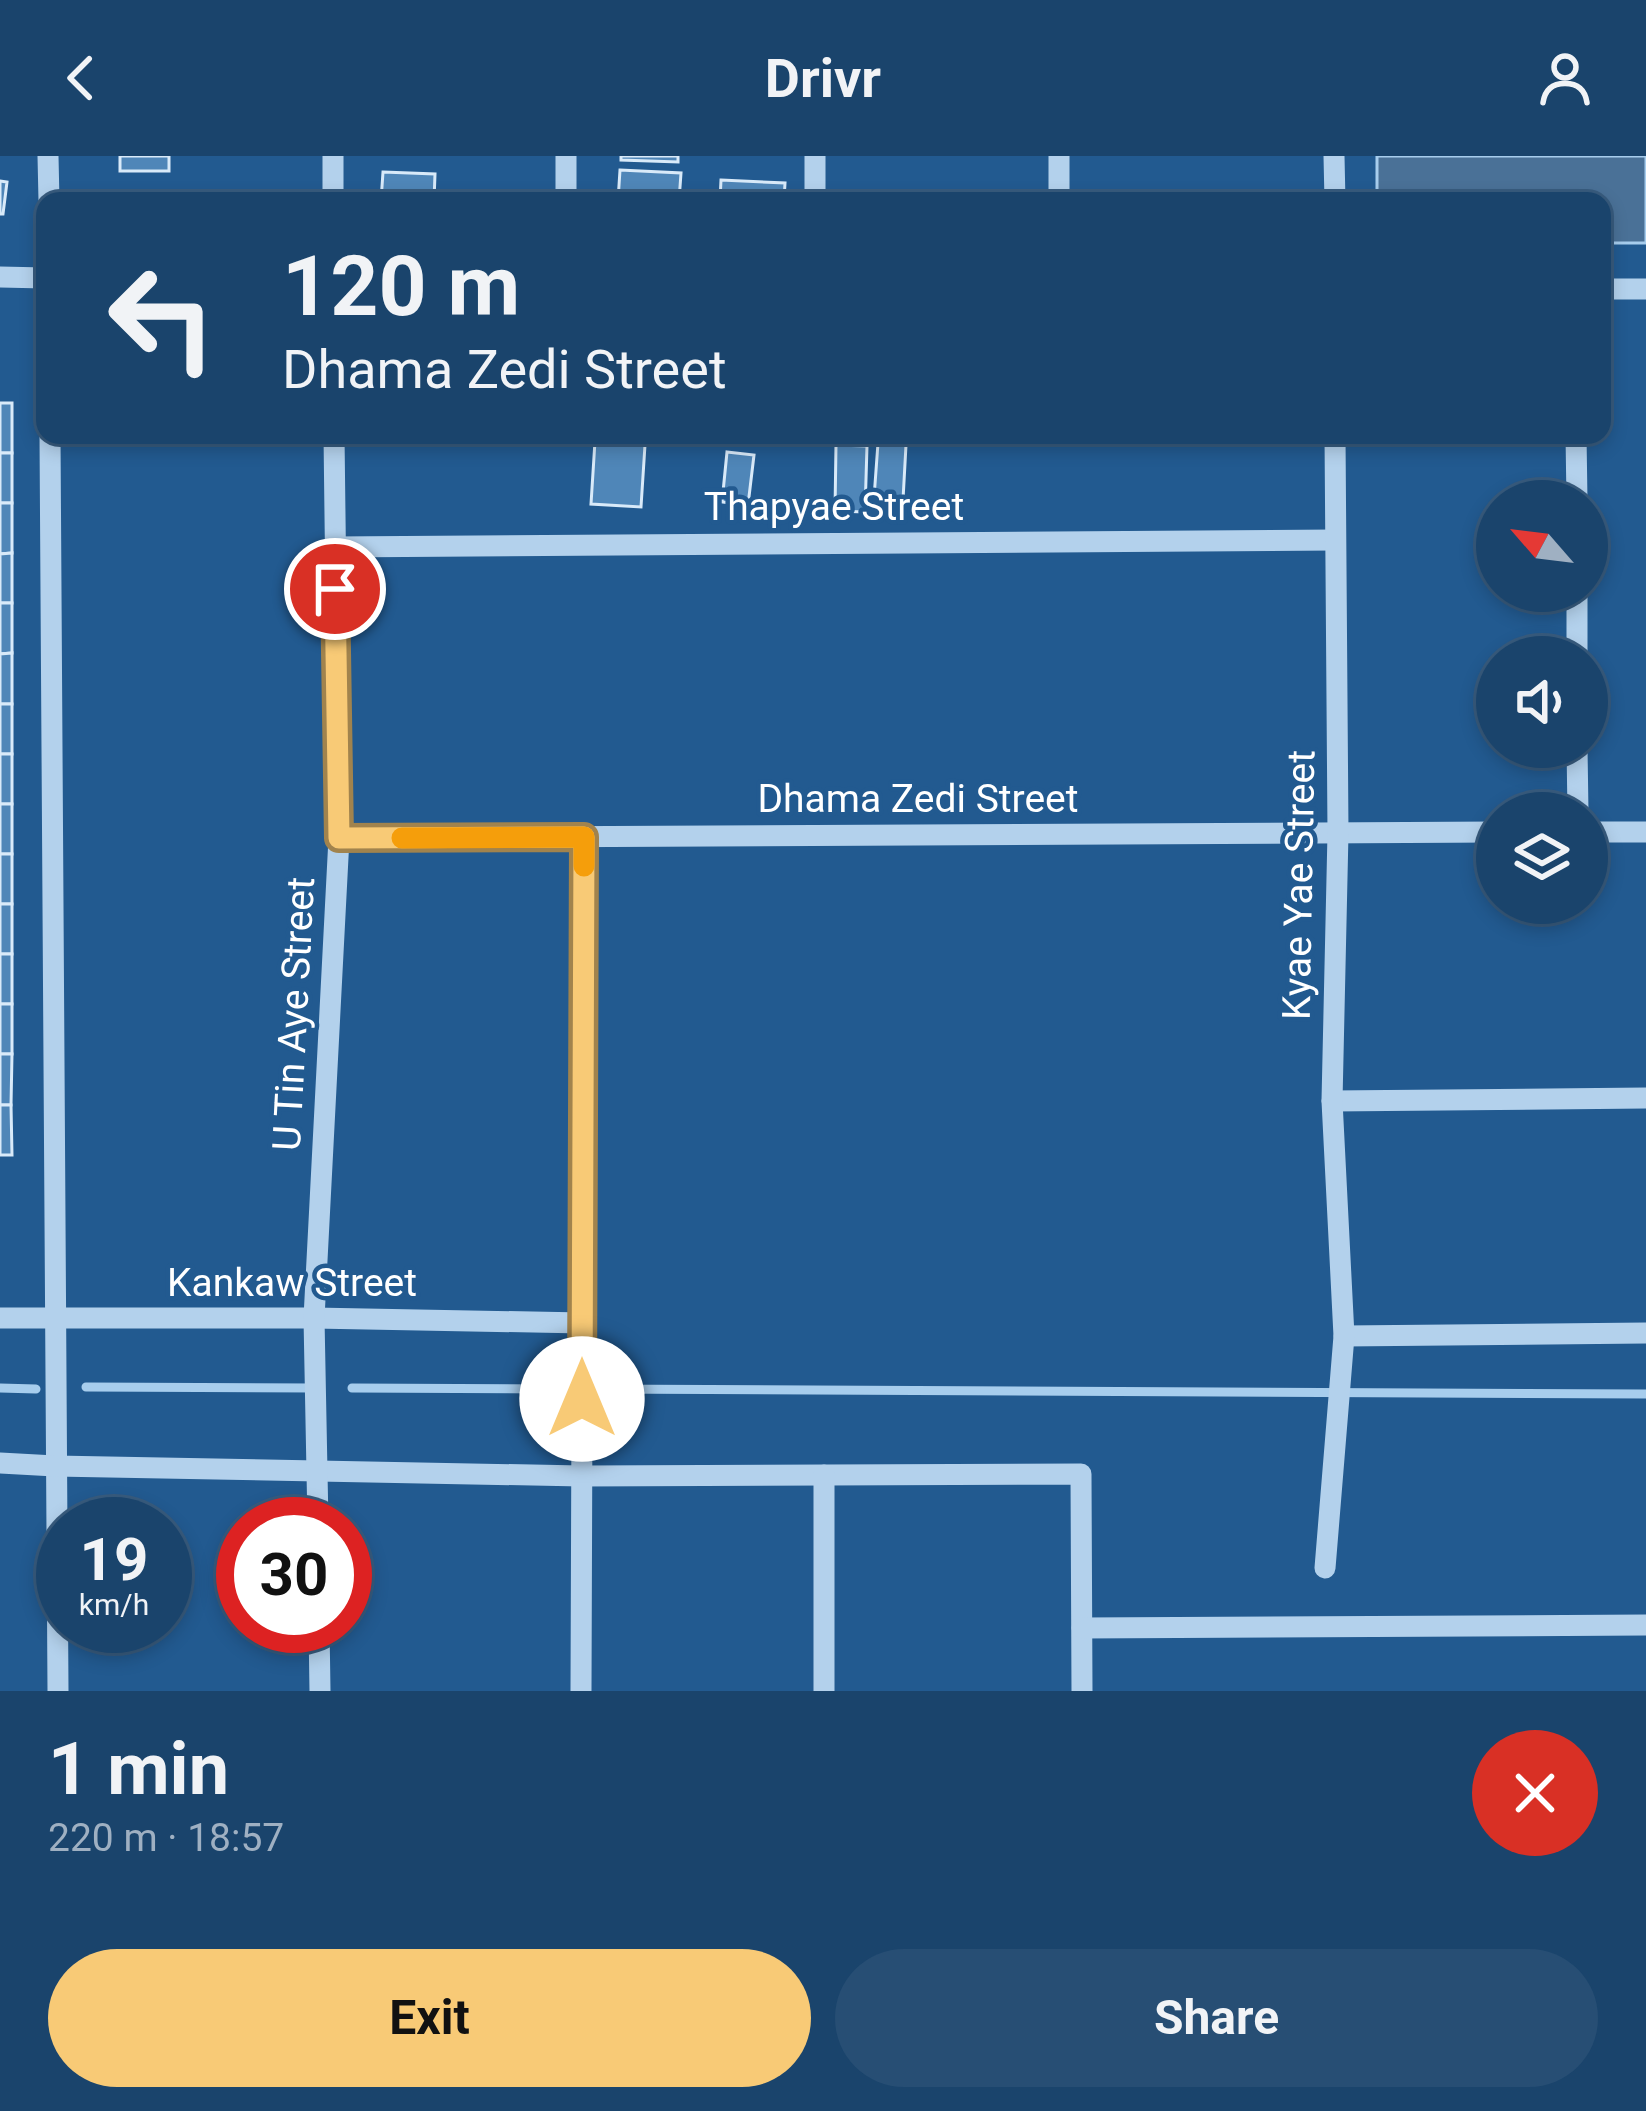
<!DOCTYPE html>
<html lang="en">
<head>
<meta charset="utf-8">
<style>
  body { margin:0; font-family:Roboto,sans-serif; background:#274e74; color:#f1f3f6; height:100vh; display:flex; flex-direction:column; font-size:45px; white-space:nowrap }
  * { box-sizing:border-box; margin:0 }
  p { font-size:39px; color:#9fb0c2 }
  .icon { flex:none; width:66px; height:66px; fill:none; stroke:currentColor; stroke-width:2; stroke-linecap:round; stroke-linejoin:round }
  .map { position:relative; height:1535px; overflow:hidden }
  .sheet { display:flex; flex-direction:column; background:#1a446c; flex:1 }
  .sheet>* { flex:none }
  .hud { position:absolute; left:36px; top:36px; width:1575px; height:252px; border-radius:24px; box-shadow:0 6px 18px #0003,0 0 0 3px #385c7f; background:#1a446c; color:#f1f3f6; overflow:hidden }
  .needle { width:78px; rotate:298deg }
  .controls { position:absolute; left:1476px; top:324px; display:grid; gap:24px }
  .controls a { display:grid; place-items:center; width:132px; height:132px; border-radius:50%; background:#1a446c; box-shadow:0 6px 18px #0003,0 0 0 3px #385c7f; font-size:60px }
  .speed { position:absolute; left:36px; top:1341px; display:flex; gap:24px; font-size:60px; font-weight:700; text-align:center }
  .speed>* { display:grid; place-content:center; width:156px; height:156px; border-radius:50%; background:#1a446c; box-shadow:0 6px 18px #0003,0 0 0 3px #385c7f; line-height:1 }
  .speed small { font-size:30px; font-weight:400 }
  .speed .limit { border:18px solid #d22; background:#fff; color:#111 }
  .pin { position:absolute; display:grid; place-items:center; width:102px; height:102px; color:#fff; margin:-51px; border:6px solid #fff; border-radius:50%; box-shadow:0 3px 12px #0007 }
  .me { position:absolute; width:132px; margin:-66px; rotate:0deg; stroke-linejoin:round; filter:drop-shadow(0 0 9px #0008) }
  .turn { display:flex; align-items:center; gap:42px; height:252px; padding:0 48px; font-size:54px }
  .turn .icon { width:156px; height:156px; stroke-width:2.5 }
  .turn b { display:block; font-size:84px; line-height:102px }
  .round { display:grid; place-items:center; flex:none; width:126px; height:126px; border-radius:63px; background:#274e74 }
  .headline { display:flex; align-items:center; justify-content:space-between; height:204px; padding:0 48px }
  h1 { font-size:72px; font-weight:700; line-height:90px }
  .button { display:flex; gap:24px; margin-top:auto; padding:24px 48px }
  .button a { flex:1; height:138px; border-radius:72px; background:#f8ca76; color:#111; font-size:48px; font-weight:700; line-height:138px; text-align:center }
  .button a+a { background:#274e74; color:#f1f3f6 }
  header { display:flex; justify-content:space-between; align-items:center; height:156px; padding:0 48px; background:#1a446c; font-size:54px; font-weight:700 }
  .map>svg:first-child { display:block }
  .water { fill:#4a7197; stroke:#a7cded; stroke-width:3 }
  .lines { fill:none; stroke-linecap:round; stroke-linejoin:round }
  .stream { stroke:#a7cded; stroke-width:9 }
  .building { fill:#4f86b8; stroke:#d9eaf9; stroke-width:3 }
  .minor { stroke:#b3d1ec; stroke-width:21 }
  .route-casing { stroke:#a1834d; stroke-width:30 }
  .route { stroke:#f8ca76; stroke-width:21 }
  .slow { stroke:#f59e0b; stroke-width:21 }
  .labels { text-anchor:middle; dominant-baseline:central; stroke-width:9; stroke-linejoin:round; paint-order:stroke }
  .street-label { font-size:39px; fill:#fff; stroke:#225a90 }
</style>
</head>
<body>
<header><svg class="icon" aria-label="back" viewBox="0 0 24 24"><path d="M15 5l-7 7 7 7"/></svg>Drivr<svg class="icon" aria-label="person" viewBox="0 0 24 24"><circle cx="12" cy="8" r="4"/><path d="M4 21q1-7 8-7t8 7"/></svg></header>
<div class="map">
<svg width="1646" height="1535" viewBox="0 0 1646 1535">
  <rect width="100%" height="100%" fill="#225a90"/>
  <!-- water -->
  <polygon class="water" points="1377,0 1646,0 1646,87 1602,87 1602,45 1377,45"/>
  <g class="lines">
    <!-- stream -->
    <g class="stream">
      <polyline points="86,1231 314,1232"/>
      <polyline points="0,1232 36,1233"/>
      <polyline points="352,1232 561,1233"/>
      <polyline points="596,1233 1646,1238"/>
    </g>
  </g>
  <!-- building -->
  <g class="building">
    <rect x="120" y="0" width="49" height="15"/>
    <polygon points="621,0 678,0 678,6 621,4"/>
    <polygon points="620,14 681,17 679,45 618,45"/>
    <polygon points="383,16 435,18 434,45 381,45"/>
    <polygon points="721,24 785,27 784,45 720,45"/>
    <polygon points="0,25 7,26 3,58 0,58"/>
    <rect x="0" y="247" width="12" height="50"/>
    <polygon points="595,285 645,289 641,351 591,348"/>
    <polygon points="878,287 906,289 903,344 874,342"/>
    <polygon points="836,289 867,290 865,356 835,355"/>
    <polygon points="727,296 754,299 748,349 722,346"/>
    <rect x="0" y="297" width="12" height="50"/>
    <polygon points="0,347 12,347 12,397 0,398"/>
    <polygon points="12,397 12,447 0,447 0,398"/>
    <polygon points="0,447 12,447 12,497 0,498"/>
    <polygon points="12,497 12,548 0,548 0,498"/>
    <rect x="0" y="548" width="12" height="50"/>
    <rect x="0" y="598" width="12" height="50"/>
    <rect x="0" y="648" width="12" height="50"/>
    <rect x="0" y="698" width="12" height="50"/>
    <rect x="0" y="748" width="12" height="50"/>
    <rect x="0" y="798" width="12" height="50"/>
    <rect x="0" y="848" width="12" height="50"/>
    <polygon points="0,898 12,898 11,949 0,949"/>
    <polygon points="0,949 11,949 12,999 0,999"/>
  </g>
  <g class="lines">
    <!-- minor -->
    <g class="minor">
      <polyline points="48,0 49,45"/>
      <polyline points="333,0 333,45"/>
      <polyline points="566,0 566,45"/>
      <polyline points="1334,0 1335,45"/>
      <polyline points="815,45 815,0"/>
      <polyline points="1059,45 1059,0"/>
      <polyline points="0,121 45,122"/>
      <polyline points="1602,133 1646,133"/>
      <polyline points="50,279 58,1535"/>
      <polyline points="1576,279 1577,345"/>
      <polyline points="334,391 1335,384"/>
      <polyline points="1577,435 1577,501"/>
      <polyline points="1577,591 1578,657"/>
      <polyline points="1587,676 1646,676"/>
      <polyline points="339,682 1497,676"/>
      <polyline points="1332,945 1646,942"/>
      <polyline points="0,1162 314,1162 583,1167"/>
      <polyline points="1344,1180 1646,1177"/>
      <polyline points="0,1307 55,1310 582,1320 1081,1318 1082,1535"/>
      <polyline points="824,1319 824,1535"/>
      <polyline points="318,1368 314,1162 339,682 334,279"/>
      <polyline points="1325,1412 1344,1180 1332,945 1338,677 1335,279"/>
      <polyline points="319,1470 320,1535"/>
      <polyline points="1082,1472 1646,1469"/>
      <polyline points="581,1535 584,681"/>
    </g>
  </g>
  <g class="lines">
    <defs>
      <polyline id="route" points="335,433 339,682 584,681 582,1243"/>
    </defs>
    <!-- route casing -->
    <use href="#route" class="route-casing"/>
    <!-- route -->
    <use href="#route" class="route"/>
    <!-- slow -->
    <polyline class="slow" points="402,682 584,681 584,710"/>
  </g>
  <g class="labels">
    <!-- street labels -->
    <g class="street-label">
      <text x="834" y="351">Thapyae Street</text>
      <text x="918" y="643">Dhama Zedi Street</text>
      <text transform="translate(1299 729) rotate(-89)">Kyae Yae Street</text>
      <text transform="translate(294 858) rotate(-87)">U Tin Aye Street</text>
      <text x="292" y="1127">Kankaw Street</text>
    </g>
  </g>
</svg>
<div class="controls">
<a><svg class="needle" viewBox="-14 -14 28 28"><path d="M0-13l5 13h-10z" fill="#e53935"/><path d="M0 13l5-13h-10z" fill="#9fb0c2"/></svg></a>
<a><svg class="icon" aria-label="sound" viewBox="0 0 24 24"><path d="M4 9h4l5-4v14l-5-4H4zM17 9q2 3 0 6"/></svg></a>
<a><svg class="icon" aria-label="layers" viewBox="0 0 24 24"><path d="M12 4l9 5-9 5-9-5zM3 14l9 5 9-5"/></svg></a>
</div>
<div class="speed"><div>19<small>km/h</small></div><div class="limit">30</div></div>
<div class="pin" style="left:335px;top:433px;background:#d93025"><svg class="icon" aria-label="arrive" viewBox="0 0 24 24"><path d="M6 21V4h12l-3 4 3 4H6"/></svg></div>
<svg class="me" style="left:582px;top:1243px" viewBox="-20 -20 40 40"><circle r="19" fill="#fff"/><path d="M0-13L10 11 0 6-10 11z" fill="#f8ca76"/></svg>
<div class="hud">
<div class="turn"><svg class="icon" aria-label="left" viewBox="0 0 24 24"><path d="M17 20v-9H6M10 6l-5 5 5 5"/></svg><div><b>120 m</b>Dhama Zedi Street</div></div>
</div>
</div>
<section class="sheet">
<div class="headline"><div><h1>1 min</h1><p>220 m · 18:57</p></div><a class="round" style="background:#d93025;color:#fff"><svg class="icon" aria-label="close" viewBox="0 0 24 24"><path d="M6 6l12 12M18 6L6 18"/></svg></a></div>
<div class="button"><a>Exit</a><a>Share</a></div>
</section>
</body>
</html>
